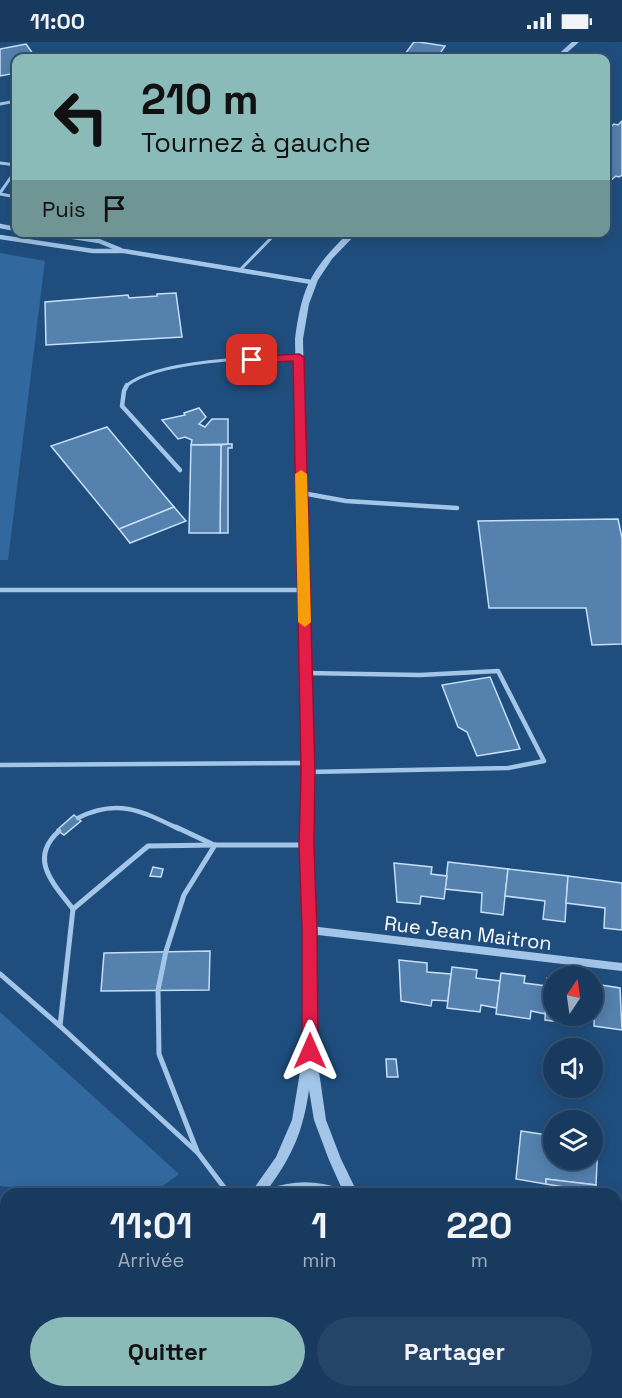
<!DOCTYPE html>
<html lang="fr">
<head>
<meta charset="utf-8">
<style>
  body { margin:0; font-family:"Space Grotesk",sans-serif; background:#244567; color:#f1f3f6; height:100vh; display:flex; flex-direction:column; font-size:22px; white-space:nowrap }
  * { box-sizing:border-box; margin:0 }
  p { font-size:20px; color:#9eadbc }
  .icon { flex:none; width:33px; height:33px; fill:none; stroke:currentColor; stroke-width:2; stroke-linecap:round; stroke-linejoin:round }
  .map { position:relative; flex:1; overflow:hidden }
  .drawer { position:absolute; left:0px; top:1146px; width:622px; height:210px; display:flex; flex-direction:column; background:#173a5e; border-radius:18px 18px 0 0; box-shadow:0 3px 15px #0003,0 0 0 2px #365473 }
  .drawer>* { flex:none }
  .top-card { position:absolute; left:12px; top:12px; width:598px; height:183px; border-radius:12px; box-shadow:0 3px 15px #0003,0 0 0 2px #365473; background:#8bbbb9; color:#111; overflow:hidden }
  .needle { width:39px; rotate:13deg }
  .fabs { position:absolute; left:543px; top:924px; display:grid; gap:12px }
  .fabs a { display:grid; place-items:center; width:60px; height:60px; border-radius:50%; background:#173a5e; box-shadow:0 3px 15px #0003,0 0 0 2px #365473; font-size:30px }
  .pin { position:absolute; display:grid; place-items:center; width:51px; height:51px; color:#fff; margin:-26px; border-radius:12px; box-shadow:0 3px 9px #0006 }
  .me { position:absolute; width:66px; margin:-33px; rotate:0deg; stroke-linejoin:round; filter:drop-shadow(0 0 4px #0008) }
  .turn { display:flex; align-items:center; gap:21px; height:126px; padding:0 30px; font-size:27px }
  .turn .icon { width:78px; height:78px; stroke-width:2.5 }
  .turn b { display:block; font-size:42px; line-height:51px }
  .then { display:flex; align-items:center; height:57px; padding:0 30px; background:#0003; gap:12px; font-size:22px }
  .eta { display:flex; justify-content:space-evenly; align-items:center; height:102px; text-align:center }
  .eta b { font-size:36px; font-weight:700; line-height:42px }
  .primary-button { display:flex; gap:12px; margin-top:auto; padding:12px 30px }
  .primary-button a { flex:1; height:69px; border-radius:36px; background:#8bbbb9; color:#111; font-size:24px; font-weight:700; line-height:69px; text-align:center }
  .primary-button a+a { background:#244567; color:#f1f3f6 }
  .status { display:flex; justify-content:space-between; align-items:center; height:42px; padding:0 30px; background:#173a5e; direction:ltr }
  .status svg { height:16px; fill:currentColor }
  .map>svg:first-child { display:block }
  .green { fill:#31689d }
  .building { fill:#5481ae; stroke:#c6def6; stroke-width:1.5 }
  .lines { fill:none; stroke-linecap:round; stroke-linejoin:round }
  .service-far2 { stroke:#a2c5e8; stroke-width:3 }
  .service-far1 { stroke:#a2c5e8; stroke-width:4.5 }
  .service { stroke:#a2c5e8; stroke-width:5 }
  .minor-far1 { stroke:#a2c5e8; stroke-width:4.5 }
  .minor { stroke:#a2c5e8; stroke-width:8 }
  .tertiary { fill:#a2c5e8; fill-rule:evenodd }
  .route { fill:#e11d48; stroke:#92132f; stroke-width:1.5 }
  .slow { fill:#f59e0b }
  .labels { text-anchor:middle; dominant-baseline:central; stroke-width:4.5; stroke-linejoin:round; paint-order:stroke }
  .street-label { font-size:20px; fill:#fff; stroke:#1f4e7e }
</style>
</head>
<body>
<div class="status"><b>11:00</b><svg viewBox="0 0 49 12"><path d="M0 12V9h3v3zM5 12V6h3v6zM10 12V3h3v9zM15 12V0h3v12zM26 1h20v11H26zM47 4h2v5h-2z"/></svg></div>
<div class="map">
<svg width="622" height="1356" viewBox="0 0 622 1356">
  <rect width="100%" height="100%" fill="#1f4e7e"/>
  <!-- green -->
  <g class="green">
    <polygon points="0,211 45,219 8,518 0,518"/>
    <polygon points="0,970 179,1132 152,1152 66,1152 0,1144"/>
  </g>
  <!-- building -->
  <g class="building">
    <polygon points="414,0 419,0 445,4 437,16 402,16"/>
    <polygon points="26,2 36,16 16,16 16,31 0,34 0,7"/>
    <polygon points="622,79 622,133 619,135 616,134 610,139 606,138 606,94 609,91 606,89 614,82 618,83"/>
    <polygon points="176,251 182,295 46,303 45,260 128,253 129,256 157,254 157,252"/>
    <polygon points="199,366 206,375 199,382 205,385 212,377 228,377 228,402 191,403 192,398 185,395 178,397 162,378 185,373 184,371"/>
    <polygon points="107,385 174,465 119,487 51,404"/>
    <polygon points="228,402 232,402 232,406 228,406 228,491 220,491 221,403"/>
    <polygon points="191,403 221,403 220,491 189,491"/>
    <polygon points="174,465 186,479 130,501 119,487"/>
    <polygon points="618,477 622,496 622,602 592,603 586,566 489,566 478,479"/>
    <polygon points="490,635 520,707 477,714 467,690 458,685 442,643"/>
    <polygon points="74,773 81,779 64,793 57,788"/>
    <polygon points="448,820 508,827 503,873 481,870 482,851 445,847"/>
    <polygon points="394,821 432,825 431,832 447,834 444,857 421,854 420,862 397,860"/>
    <polygon points="153,825 163,827 161,835 150,834"/>
    <polygon points="508,827 568,834 565,880 543,877 545,859 505,854"/>
    <polygon points="568,834 622,841 622,888 604,886 605,866 566,861"/>
    <polygon points="210,909 209,948 101,949 104,911"/>
    <polygon points="399,918 427,921 427,930 451,932 448,959 432,958 431,964 401,959"/>
    <polygon points="452,925 477,928 476,936 500,939 497,966 481,963 480,970 447,966"/>
    <polygon points="501,931 525,934 524,941 547,944 546,972 531,969 530,977 496,972"/>
    <polygon points="547,936 554,937 554,974 592,974 592,950 595,950 594,978 577,975 576,982 545,978"/>
    <polygon points="595,942 620,946 622,988 594,984"/>
    <polygon points="386,1017 396,1017 398,1035 387,1035"/>
    <polygon points="521,1089 554,1094 554,1118 592,1118 592,1100 598,1101 596,1143 546,1137 546,1142 516,1137"/>
    <polygon points="546,1137 596,1143 594,1150 546,1142"/>
  </g>
  <g class="lines">
    <!-- service-far2 -->
    <g class="service-far2">
      <polyline points="0,62 16,59"/>
      <polyline points="0,121 16,123"/>
      <polyline points="0,151 16,128"/>
      <polyline points="0,152 16,155"/>
      <polyline points="240,228 277,190"/>
      <path d="M126,344C156,318 259,315 299,315"/>
    </g>
    <!-- service-far1 -->
    <g class="service-far1">
      <polyline points="127,343 124,349 122,364 180,428"/>
      <polyline points="302,451 346,459 457,466"/>
      <polyline points="0,548 303,548"/>
      <polyline points="306,631 420,633 498,629 544,719 508,726 308,730"/>
      <polyline points="0,723 306,721"/>
      <path d="M78,776C117,756 142,769 179,787"/>
    </g>
    <!-- service -->
    <g class="service">
      <polyline points="176,785 212,802"/>
      <path d="M59,789C28,817 53,841 73,867"/>
      <polyline points="215,803 148,804 73,867 60,984 198,1111 229,1152"/>
      <polyline points="0,932 60,984"/>
      <polyline points="197,1109 159,1012 158,948 166,909 184,853 215,803 304,803"/>
    </g>
    <!-- minor-far1 -->
    <g class="minor-far1">
      <polyline points="0,184 16,187"/>
      <polyline points="41,190 99,199 121,208"/>
      <polyline points="0,195 93,209 124,209 311,240"/>
    </g>
    <!-- minor -->
    <g class="minor">
      <polyline points="310,888 622,925"/>
      <polyline points="0,1197 6,1197"/>
    </g>
    <!-- tertiary -->
    <g class="tertiary">
      <polygon points="572,0 579,0 561,16 554,16"/>
      <path d="M349,190H358L332,217L318,238L309,262L303,297L313,730L312,803L316,888V1009L326,1078L341,1117L358,1152H250L276,1115L292,1078L302,1018L305,1014L304,888L300,803L303,730L295,297C302,244 311,228 349,190ZM309,1048L314,1078L329,1118L342,1147C317,1138 293,1138 268,1147C293,1113 303,1089 309,1048Z"/>
      <polygon points="616,1269 622,1270 622,1284 616,1283"/>
      <polygon points="276,1350 291,1350 293,1356 278,1356"/>
      <rect x="346" y="1350" width="14" height="6"/>
    </g>
  </g>
  <!-- route -->
  <polygon class="route" points="299,312 304,315 315,730 314,803 317,888 318,1009 315,1013 310,1016 304,1013 302,1009 302,888 299,803 301,730 293,319 252,321 246,318 252,315"/>
  <!-- slow -->
  <polygon class="slow" points="301,428 307,432 311,580 305,585 298,580 295,432"/>
  <g class="labels">
    <!-- street labels -->
    <g class="street-label">
      <text transform="translate(468 891) rotate(7)">Rue Jean Maitron</text>
    </g>
  </g>
</svg>
<div class="fabs">
<a><svg class="needle" viewBox="-14 -14 28 28"><path d="M0-13l5 13h-10z" fill="#e53935"/><path d="M0 13l5-13h-10z" fill="#9eadbc"/></svg></a>
<a><svg class="icon" aria-label="sound" viewBox="0 0 24 24"><path d="M4 9h4l5-4v14l-5-4H4zM17 9q2 3 0 6"/></svg></a>
<a><svg class="icon" aria-label="layers" viewBox="0 0 24 24"><path d="M12 4l9 5-9 5-9-5zM3 14l9 5 9-5"/></svg></a>
</div>
<div class="pin" style="left:252px;top:318px;background:#d93025"><svg class="icon" aria-label="arrive" viewBox="0 0 24 24"><path d="M6 21V4h12l-3 4 3 4H6"/></svg></div>
<svg class="me" style="left:310px;top:1009px" viewBox="-20 -20 40 40"><path d="M0-17L14 15 0 8-14 15z" fill="#e11d48" stroke="#fff" stroke-width="4"/></svg>
<div class="top-card">
<div class="turn"><svg class="icon" aria-label="left" viewBox="0 0 24 24"><path d="M17 20v-9H6M10 6l-5 5 5 5"/></svg><div><b>210 m</b>Tournez à gauche</div></div>
<div class="then">Puis<svg class="icon" aria-label="arrive" viewBox="0 0 24 24"><path d="M6 21V4h12l-3 4 3 4H6"/></svg></div>
</div>
<section class="drawer">
<div class="eta">
<div><b>11:01</b><p>Arrivée</p></div>
<div><b>1</b><p>min</p></div>
<div><b>220</b><p>m</p></div>
</div>
<div class="primary-button"><a>Quitter</a><a>Partager</a></div>
</section>
</div>
</body>
</html>
